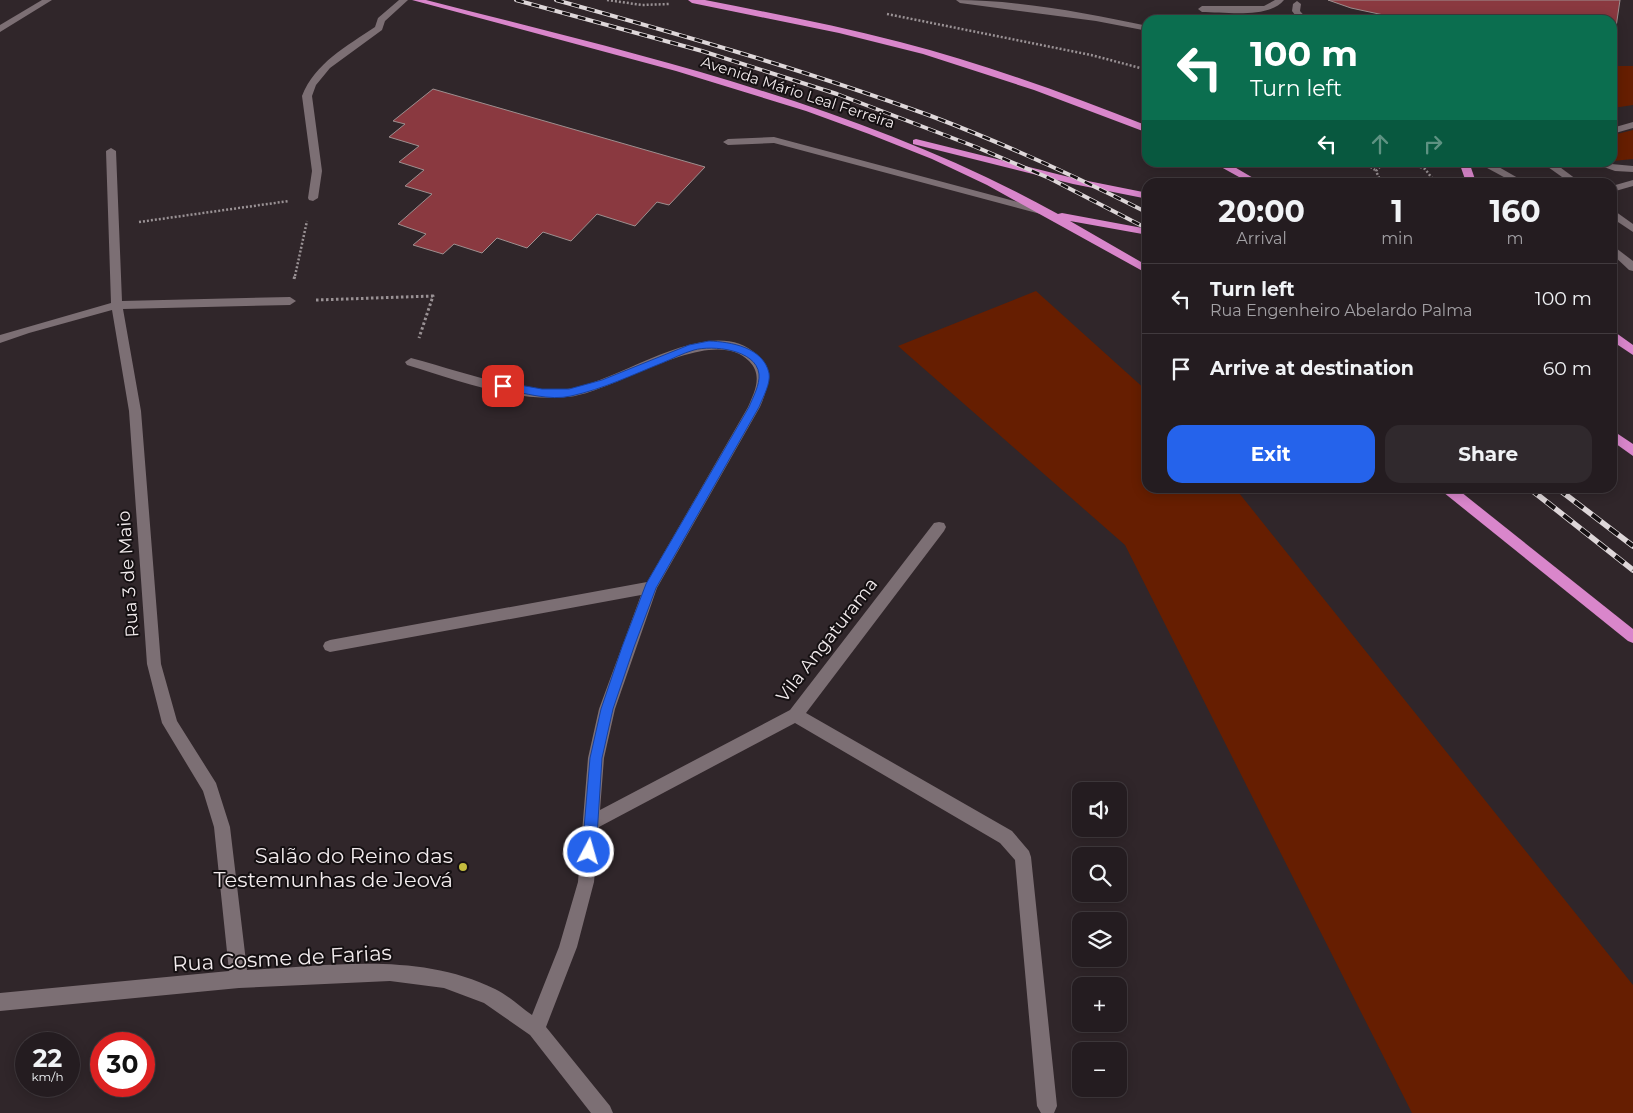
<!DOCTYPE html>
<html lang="en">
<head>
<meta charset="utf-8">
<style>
  body { margin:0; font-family:Montserrat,sans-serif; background:#30292d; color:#f1f3f6; height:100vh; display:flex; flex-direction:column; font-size:19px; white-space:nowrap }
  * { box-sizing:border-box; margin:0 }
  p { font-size:16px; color:#a3a1a5 }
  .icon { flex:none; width:28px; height:28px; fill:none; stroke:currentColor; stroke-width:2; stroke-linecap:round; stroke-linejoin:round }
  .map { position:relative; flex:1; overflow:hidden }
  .panel { position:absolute; left:1142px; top:178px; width:475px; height:315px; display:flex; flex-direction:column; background:#241c20; border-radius:15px; box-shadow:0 2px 12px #0003,0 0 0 1px #413a3e }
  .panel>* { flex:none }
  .banner { position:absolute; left:1142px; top:15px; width:475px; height:152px; border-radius:15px; box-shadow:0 2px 12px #0003,0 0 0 1px #413a3e; background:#0b6e4f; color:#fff; overflow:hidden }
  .controls { position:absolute; left:1072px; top:782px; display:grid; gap:10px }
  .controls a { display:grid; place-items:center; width:55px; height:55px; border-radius:10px; background:#241c20; box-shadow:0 2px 12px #0003,0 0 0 1px #413a3e; font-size:25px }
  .speed { position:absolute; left:15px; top:1032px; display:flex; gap:10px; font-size:25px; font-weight:700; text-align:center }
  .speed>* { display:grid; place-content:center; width:65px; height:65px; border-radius:50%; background:#241c20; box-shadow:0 2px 12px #0003,0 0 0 1px #413a3e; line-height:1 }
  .speed small { font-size:12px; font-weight:400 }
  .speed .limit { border:8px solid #d22; background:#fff; color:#111 }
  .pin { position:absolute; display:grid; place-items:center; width:42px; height:42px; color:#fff; margin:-21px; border-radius:10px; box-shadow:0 2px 8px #0006 }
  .me { position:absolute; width:55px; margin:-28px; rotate:6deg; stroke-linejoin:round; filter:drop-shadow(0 0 4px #0008) }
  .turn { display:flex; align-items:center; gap:18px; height:105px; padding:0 25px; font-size:22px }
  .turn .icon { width:65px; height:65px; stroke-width:2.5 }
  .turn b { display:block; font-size:35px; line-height:42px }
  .lanes { display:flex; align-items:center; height:48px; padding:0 25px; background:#0003; justify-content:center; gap:25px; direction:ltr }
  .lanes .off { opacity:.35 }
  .eta { display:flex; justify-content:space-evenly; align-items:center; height:85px; text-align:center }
  .eta b { font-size:30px; font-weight:700; line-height:35px }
  .button { display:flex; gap:10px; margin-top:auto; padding:10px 25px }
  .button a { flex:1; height:58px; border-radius:15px; background:#2563eb; color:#fff; font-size:20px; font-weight:700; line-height:58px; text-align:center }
  .button a+a { background:#30292d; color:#f1f3f6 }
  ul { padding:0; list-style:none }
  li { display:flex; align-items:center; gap:15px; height:70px; padding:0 25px; border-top:1px solid #413a3e }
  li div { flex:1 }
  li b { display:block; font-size:19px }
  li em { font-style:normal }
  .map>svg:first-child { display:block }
  .green { fill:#661e01 }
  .building { fill:#8a3940; stroke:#9d8f8f }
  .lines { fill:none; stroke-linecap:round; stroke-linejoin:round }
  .path-far1 { stroke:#9a9295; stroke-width:2.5; stroke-dasharray:2 2; stroke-linecap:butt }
  .path { stroke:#9a9295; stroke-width:3; stroke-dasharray:2.5 2.5; stroke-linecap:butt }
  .service { fill:#7c6f74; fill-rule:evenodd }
  .minor { fill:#7c6f74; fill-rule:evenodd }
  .secondary { fill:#7c6f74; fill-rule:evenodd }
  .trunk { fill:#d986cb; fill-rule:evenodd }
  .rail-far1-casing { stroke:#ded7d9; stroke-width:4 }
  .rail-casing { stroke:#ded7d9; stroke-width:5.5 }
  .rail-far1 { stroke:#151012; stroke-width:2.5; stroke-dasharray:8; stroke-linecap:butt }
  .rail { stroke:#151012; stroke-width:4; stroke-dasharray:11; stroke-linecap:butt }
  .route { fill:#2563eb; stroke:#184099 }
  .poi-dot { fill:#c4bc3e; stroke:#151012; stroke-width:2 }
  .labels { text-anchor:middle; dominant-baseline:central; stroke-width:4; stroke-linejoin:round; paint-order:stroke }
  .far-street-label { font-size:15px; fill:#f3ecee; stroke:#151012 }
  .street-label { font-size:18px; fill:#f3ecee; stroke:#151012 }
  .near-poi-label { font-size:21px; fill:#f3ecee; stroke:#151012; text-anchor:end }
  .near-street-label { font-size:21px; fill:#f3ecee; stroke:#151012 }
</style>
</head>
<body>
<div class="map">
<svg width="1633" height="1113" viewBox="0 0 1633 1113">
  <rect width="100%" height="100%" fill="#30262a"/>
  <!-- green -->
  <g class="green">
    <polygon points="1613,66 1633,66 1633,105 1613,108"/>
    <polygon points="1633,130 1633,159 1613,161 1613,135"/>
    <polygon points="1036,291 1147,391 1148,488 1235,488 1633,985 1633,1113 1412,1113 1125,545 898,346"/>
  </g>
  <!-- building -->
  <g class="building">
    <polygon points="1328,0 1620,0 1615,34 1612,34 1612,20 1407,20 1351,8"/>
    <polygon points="433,89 705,167 669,205 657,202 635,226 597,214 571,241 543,232 527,248 497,238 482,253 454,244 443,254 413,245 426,234 398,224 432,194 405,186 424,170 399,162 419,146 389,137 405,124 393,121"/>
  </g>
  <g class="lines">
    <!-- path-far1 -->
    <g class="path-far1">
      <polyline points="607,0 642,5 669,4"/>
      <polyline points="887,14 1091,55 1148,70"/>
      <polyline points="1364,162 1375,170"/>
      <polyline points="1409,162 1425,169 1435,182"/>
      <polyline points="1381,182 1376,171 1384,162"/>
      <polyline points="139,222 289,201"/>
      <polyline points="295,276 307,221"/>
    </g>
    <!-- path -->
    <g class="path">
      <polyline points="294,279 295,275"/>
      <polyline points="316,300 433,296 419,338"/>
    </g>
    <!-- service -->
    <g class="service">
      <path d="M1275,0H1284C1269,19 1225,12 1202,12L1198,9L1202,6H1264Z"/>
      <polygon points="1297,1 1301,4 1300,11 1308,20 1299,20 1292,11 1293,4"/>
      <polygon points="774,137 1052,211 1053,213 1048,216 774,143 728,145 723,142 728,139"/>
    </g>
    <!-- minor -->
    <g class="minor">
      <polygon points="42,0 52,0 0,32 0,25"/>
      <path d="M399,0H408L385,21L382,30L330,68L316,85L312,96L322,171L318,198L313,201L309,200L308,198L312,171L302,96C315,63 347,46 375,27L378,18Z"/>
      <path d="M111,148L116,151L122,301L290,297L296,301L290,305L123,309L141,411L161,664L177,721L216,783L230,827L247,970C329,966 418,951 495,989C508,995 520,1007 532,1015L559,947L578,882L588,758L599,709L641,595L330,652L325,650L323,646L325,642L330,640L647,582L748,407C755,391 763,375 749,361C711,322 613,394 567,397C513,402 457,380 407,365L405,362L411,358C461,371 515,393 567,389C618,384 711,310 757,355C774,371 768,388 760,407L657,588L615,709L604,758L600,810L790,710L934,523L939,522L944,523L946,527L944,531L806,713L1012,831L1029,851L1031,857L1057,1106L1054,1113H1041L1037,1106L1015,860L1000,843L795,723L599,827L594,882L577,947L546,1027L610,1106L613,1113H591L530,1035L484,1003L444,988L390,981L239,988L0,1011V993L229,971L214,827L203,791L162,723L147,664L129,411L112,310L29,333L0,343V335L111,303L106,151Z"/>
    </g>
    <!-- secondary -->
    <g class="secondary">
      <path d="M956,0C1018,0 1087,13 1148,26V31L1096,21L960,3Z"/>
      <polygon points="1633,122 1633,128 1612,134 1612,128"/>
      <polygon points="1476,162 1490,162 1525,182 1513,182"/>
      <polygon points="1541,162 1553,162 1580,182 1569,182"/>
      <polygon points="1590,162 1633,166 1633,172 1615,171"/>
      <polygon points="1633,180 1633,186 1612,192 1612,186"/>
      <polygon points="1612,209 1633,224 1633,232 1612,218"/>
      <polygon points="1612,245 1633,261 1633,271 1629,270 1612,254"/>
    </g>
    <!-- trunk -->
    <g class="trunk">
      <path d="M412,0H426C641,55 862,105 1058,214L1062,213L1148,229V235L1070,221L1148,266V274L987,185L932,159L869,134L806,111L676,71Z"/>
      <path d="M688,0H705C770,13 836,25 900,42C985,64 1067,94 1148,126V133L1034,90L923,54L839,33L692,3Z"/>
      <polygon points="916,139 1073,178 1148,193 1148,199 1073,184 913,144 913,140"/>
      <polygon points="1212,162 1226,162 1260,182 1248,182"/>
      <polygon points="1459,162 1469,162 1476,182 1466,182"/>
      <polygon points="1612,330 1633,345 1633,355 1612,341"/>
      <polygon points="1612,430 1633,444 1633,456 1612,441"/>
      <polygon points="1441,488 1456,488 1633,629 1633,643 1628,641 1443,492"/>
    </g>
    <defs>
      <g id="rail-far1">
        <polyline points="516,0 702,51 837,94 976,147 1049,178 1148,229"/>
        <path d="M556,0C682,35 808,71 931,116C1005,144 1077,177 1148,213"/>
      </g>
      <g id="rail">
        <polyline points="1529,488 1633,570"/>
        <polyline points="1557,488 1633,546"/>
      </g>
    </defs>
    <!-- rail-far1 casing -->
    <use href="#rail-far1" class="rail-far1-casing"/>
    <!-- rail casing -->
    <use href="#rail" class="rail-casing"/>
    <!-- rail-far1 -->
    <use href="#rail-far1" class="rail-far1"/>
    <!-- rail -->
    <use href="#rail" class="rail"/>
  </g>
  <!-- route -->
  <path class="route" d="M709,341C731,342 763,347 769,373C771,383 763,397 759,407L656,588L634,647L613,709L602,758L596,852L594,857L589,859L584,857L582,852L590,758L601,709L622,647L646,584L749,407C753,397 760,385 759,374C756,349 712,345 694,350C683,353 672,359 662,363C632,375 603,389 571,396C550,401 524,393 503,389L498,386L503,382L542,389H569L602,380L689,345Z"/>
  <!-- markers -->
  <circle class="poi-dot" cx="463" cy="867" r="5"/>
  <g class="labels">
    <!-- far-street labels -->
    <g class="far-street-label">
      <text transform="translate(798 92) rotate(18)">Avenida Mário Leal Ferreira</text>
    </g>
    <!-- street labels -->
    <g class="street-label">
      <text transform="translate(128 574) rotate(-94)">Rua 3 de Maio</text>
      <text transform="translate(827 640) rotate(-52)">Vila Angaturama</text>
    </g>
    <!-- near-poi labels -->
    <g class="near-poi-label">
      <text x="453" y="855">Salão do Reino das<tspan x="453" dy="24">Testemunhas de Jeová</tspan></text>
    </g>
    <!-- near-street labels -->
    <g class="near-street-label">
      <text transform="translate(282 958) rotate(-3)">Rua Cosme de Farias</text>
    </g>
  </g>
</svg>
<div class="controls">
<a><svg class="icon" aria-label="sound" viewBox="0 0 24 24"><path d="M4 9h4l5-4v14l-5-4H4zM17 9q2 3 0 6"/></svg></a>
<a><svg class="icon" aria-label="search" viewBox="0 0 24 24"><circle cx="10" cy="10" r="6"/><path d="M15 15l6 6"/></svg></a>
<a><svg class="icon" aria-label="layers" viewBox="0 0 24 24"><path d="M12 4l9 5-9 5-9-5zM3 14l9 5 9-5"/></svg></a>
<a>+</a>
<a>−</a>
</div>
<div class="speed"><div>22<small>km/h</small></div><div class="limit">30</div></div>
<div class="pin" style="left:503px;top:386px;background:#d93025"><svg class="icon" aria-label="arrive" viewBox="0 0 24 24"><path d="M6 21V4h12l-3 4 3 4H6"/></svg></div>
<svg class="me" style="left:589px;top:852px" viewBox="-20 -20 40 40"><circle r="17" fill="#2563eb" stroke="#fff" stroke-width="3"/><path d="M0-11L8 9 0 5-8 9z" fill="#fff"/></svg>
<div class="banner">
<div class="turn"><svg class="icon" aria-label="left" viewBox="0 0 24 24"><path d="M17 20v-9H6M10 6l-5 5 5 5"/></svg><div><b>100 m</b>Turn left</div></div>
<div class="lanes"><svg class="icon" aria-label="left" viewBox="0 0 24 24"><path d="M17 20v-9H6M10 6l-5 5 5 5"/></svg><svg class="icon off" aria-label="ahead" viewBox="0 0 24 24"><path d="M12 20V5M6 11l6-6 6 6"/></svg><svg class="icon off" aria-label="right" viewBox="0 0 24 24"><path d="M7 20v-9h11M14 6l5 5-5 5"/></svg></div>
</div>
<section class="panel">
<div class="eta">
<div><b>20:00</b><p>Arrival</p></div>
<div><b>1</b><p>min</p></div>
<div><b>160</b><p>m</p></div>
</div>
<ul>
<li><svg class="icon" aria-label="left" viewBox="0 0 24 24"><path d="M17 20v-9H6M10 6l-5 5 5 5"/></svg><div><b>Turn left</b><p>Rua Engenheiro Abelardo Palma</p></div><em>100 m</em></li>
<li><svg class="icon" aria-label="arrive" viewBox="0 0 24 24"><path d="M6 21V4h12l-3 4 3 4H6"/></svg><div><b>Arrive at destination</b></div><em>60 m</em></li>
</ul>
<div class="button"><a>Exit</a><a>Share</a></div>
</section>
</div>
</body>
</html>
